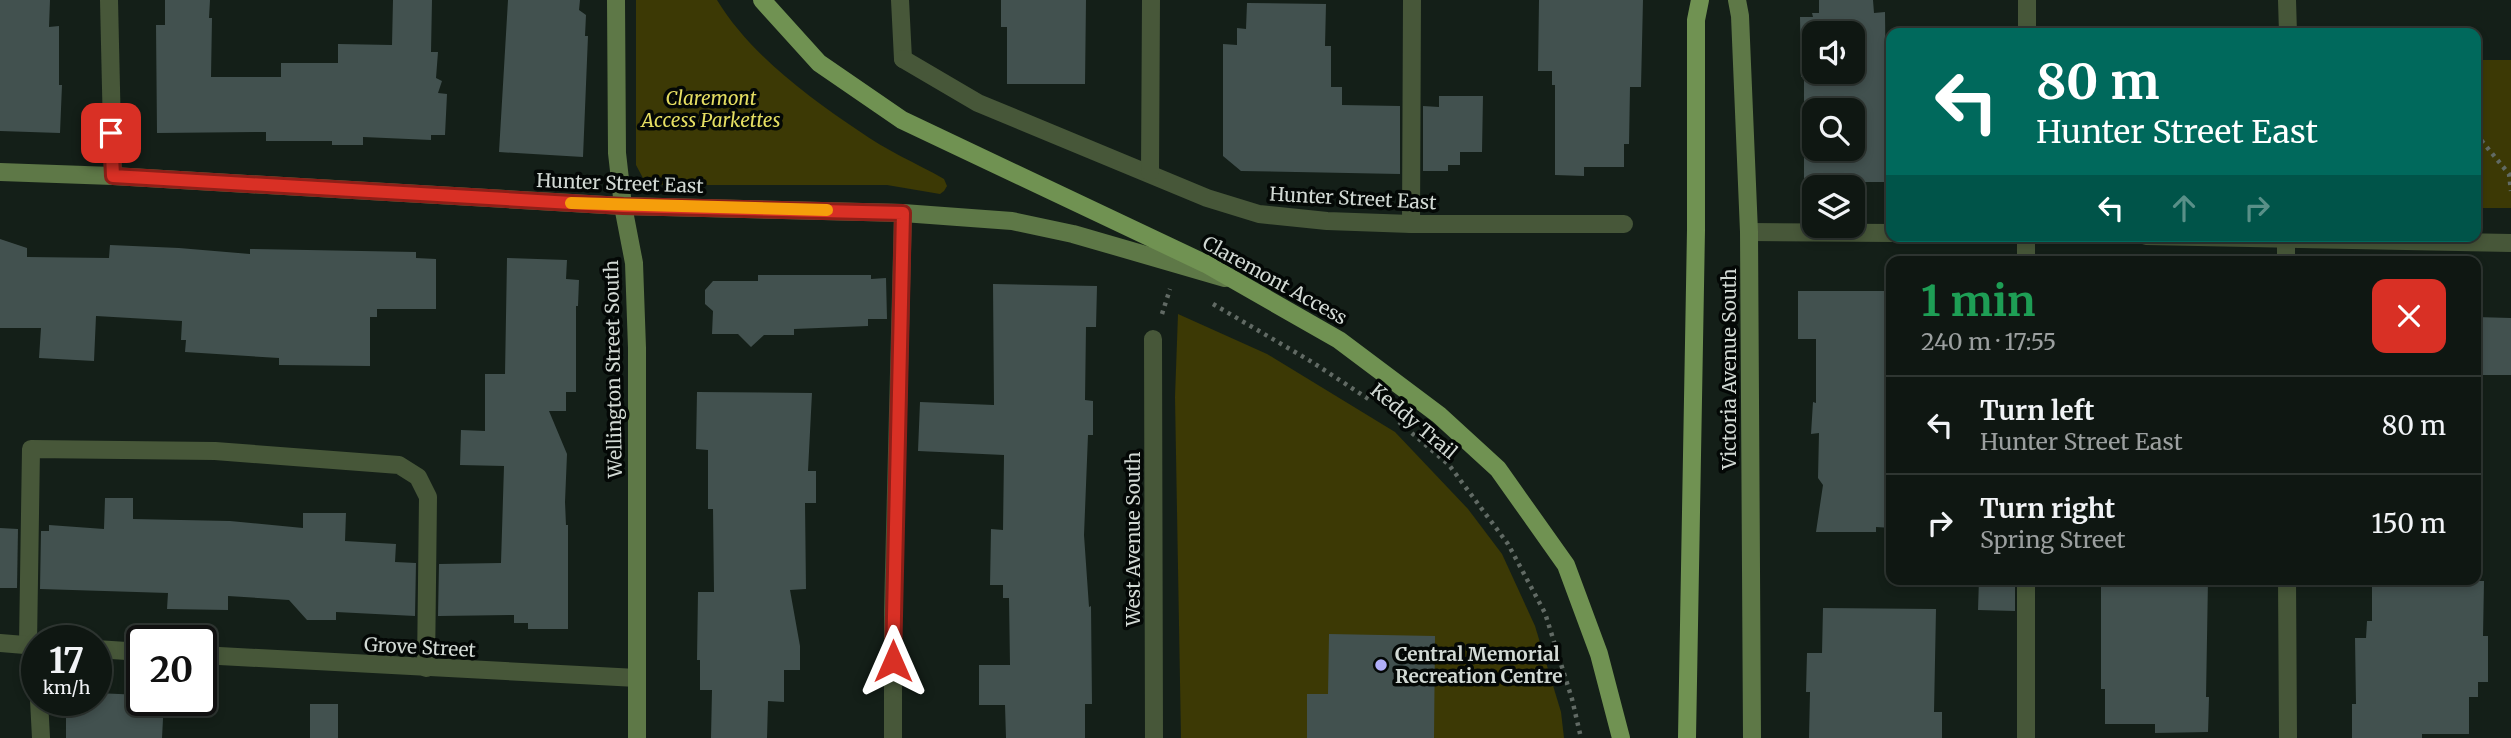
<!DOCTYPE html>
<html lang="en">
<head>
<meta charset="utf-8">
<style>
  body { margin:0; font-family:Merriweather,serif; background:#1d2420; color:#f1f3f6; height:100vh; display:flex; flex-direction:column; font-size:26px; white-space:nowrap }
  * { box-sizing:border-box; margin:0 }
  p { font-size:23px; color:#9b9f9f }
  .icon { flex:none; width:38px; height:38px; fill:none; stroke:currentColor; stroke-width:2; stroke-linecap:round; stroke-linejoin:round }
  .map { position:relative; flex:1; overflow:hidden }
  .sheet { position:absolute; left:1886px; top:256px; width:595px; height:329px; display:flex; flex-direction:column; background:#0f1712; border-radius:14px; box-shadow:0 4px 10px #0003,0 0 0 2px #2f3632 }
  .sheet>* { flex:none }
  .top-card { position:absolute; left:1886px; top:28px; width:595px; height:214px; border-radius:14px; box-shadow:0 4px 10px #0003,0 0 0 2px #2f3632; background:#00695c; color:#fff; overflow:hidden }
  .tools { position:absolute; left:1802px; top:21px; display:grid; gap:14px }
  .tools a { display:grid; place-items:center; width:63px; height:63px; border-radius:14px; background:#0f1712; box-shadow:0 4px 10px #0003,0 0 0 2px #2f3632; font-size:35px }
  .speed { position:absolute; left:21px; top:625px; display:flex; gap:14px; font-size:35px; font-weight:700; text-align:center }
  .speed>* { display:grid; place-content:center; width:91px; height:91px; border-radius:50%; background:#0f1712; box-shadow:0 4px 10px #0003,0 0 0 2px #2f3632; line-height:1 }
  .speed small { font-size:18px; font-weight:400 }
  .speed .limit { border:4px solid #111; border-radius:10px; background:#fff; color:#111 }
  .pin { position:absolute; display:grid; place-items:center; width:60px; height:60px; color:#fff; margin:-30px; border-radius:14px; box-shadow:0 4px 10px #0006 }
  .me { position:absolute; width:77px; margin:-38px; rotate:0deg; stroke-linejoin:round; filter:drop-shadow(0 0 5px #0008) }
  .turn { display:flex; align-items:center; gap:24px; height:147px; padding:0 35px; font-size:32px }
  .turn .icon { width:91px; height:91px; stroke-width:2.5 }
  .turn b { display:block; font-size:49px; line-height:60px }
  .lanes { display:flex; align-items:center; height:66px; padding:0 35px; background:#0003; justify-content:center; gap:35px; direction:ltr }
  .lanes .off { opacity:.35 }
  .round { display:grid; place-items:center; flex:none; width:74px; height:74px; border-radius:14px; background:#1d2420 }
  .headline { display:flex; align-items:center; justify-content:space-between; height:119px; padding:0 35px }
  h1 { font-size:42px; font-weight:700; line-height:52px; color:#1e9e55 }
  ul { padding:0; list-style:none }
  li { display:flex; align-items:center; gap:21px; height:98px; padding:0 35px; border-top:2px solid #2f3632 }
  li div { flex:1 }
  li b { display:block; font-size:26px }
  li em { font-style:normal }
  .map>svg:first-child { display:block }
  .green { fill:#3c3905 }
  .building { fill:#42514f; fill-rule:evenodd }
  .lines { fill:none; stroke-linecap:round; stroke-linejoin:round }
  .path { stroke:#616a64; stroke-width:4.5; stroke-dasharray:3.5 5; stroke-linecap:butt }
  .lane { stroke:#475739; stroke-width:18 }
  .street { stroke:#475739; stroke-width:18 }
  .secondary { stroke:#5e7847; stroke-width:18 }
  .primary { stroke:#709252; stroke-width:18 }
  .route-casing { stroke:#8d1f18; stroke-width:18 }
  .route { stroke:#d93025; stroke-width:12 }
  .slow { stroke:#f59e0b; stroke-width:12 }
  .poi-dot { fill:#b0aefa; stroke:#040806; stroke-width:2.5 }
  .labels { text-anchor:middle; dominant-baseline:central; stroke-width:7; stroke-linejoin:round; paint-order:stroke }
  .park-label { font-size:19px; font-style:italic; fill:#e5de62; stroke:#040806 }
  .street-label { font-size:19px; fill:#d2d9d4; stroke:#040806 }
  .poi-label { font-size:19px; font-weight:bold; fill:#d2d9d4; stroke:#040806; text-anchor:start }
</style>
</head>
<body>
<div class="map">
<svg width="2511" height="738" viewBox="0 0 2511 738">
  <rect width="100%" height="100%" fill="#141f18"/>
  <!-- green -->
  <g class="green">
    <path d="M636,0H717C749,53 808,97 859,131C885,150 916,163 944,179L947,186L944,191L940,194L887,185H656L644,180L636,165Z"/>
    <rect x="2476" y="60" width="35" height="148"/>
    <polygon points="1178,314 1267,354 1395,432 1468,509 1502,554 1535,626 1561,712 1564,738 1181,738 1175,397"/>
  </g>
  <!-- building -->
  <g class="building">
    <polygon points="0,0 50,0 49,27 59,26 59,85 62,85 60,133 0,131"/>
    <polygon points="165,0 210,0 209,18 212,18 211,77 281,77 281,63 338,63 338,44 392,45 393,0 432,0 431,52 438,52 436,78 442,81 438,93 447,94 445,135 431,135 431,140 363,137 363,145 332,145 332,141 266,141 266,132 157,133 156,25 165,25"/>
    <polygon points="508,0 580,0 579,10 586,15 585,36 588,36 583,157 499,152"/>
    <polygon points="1001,0 1086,0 1085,84 1007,84 1007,27 1001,27"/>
    <polygon points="1539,0 1643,0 1641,87 1630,87 1629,144 1624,144 1624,167 1584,167 1584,176 1555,175 1555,85 1552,85 1552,71 1538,71"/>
    <path d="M1819,0H1873L1874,13L1885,12L1886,101H1892V182H1804V77H1801L1800,17H1813L1812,13H1819ZM1815,33H1853V72H1815ZM1815,110H1853V149H1815Z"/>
    <polygon points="1247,3 1326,4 1325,46 1331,46 1331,87 1342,87 1342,105 1400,106 1400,174 1241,171 1223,156 1223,44 1237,45 1237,28 1246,29"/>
    <polygon points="1439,96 1483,96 1482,152 1460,152 1460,165 1448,165 1448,171 1423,171 1423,106 1439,107"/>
    <polygon points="0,239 27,248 27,257 109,258 110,245 179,248 250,254 250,249 416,252 416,258 436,259 436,309 377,309 377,317 370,317 370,366 279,365 279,358 185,352 186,340 181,340 182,321 96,316 94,361 39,358 41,328 0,328"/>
    <polygon points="507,258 567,260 566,279 579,280 578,306 576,306 576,392 566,392 566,411 549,411 567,454 565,502 566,525 568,525 568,629 528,629 528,623 514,623 514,615 438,616 439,564 501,563 504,466 460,465 461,430 485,431 485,374 505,374"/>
    <polygon points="758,275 871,275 871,279 886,278 887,319 868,319 868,326 794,329 794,335 764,335 751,347 738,334 712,334 713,311 705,304 705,290 713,281 758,281"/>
    <polygon points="993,284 1097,286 1096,327 1086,327 1085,400 1093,401 1093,435 1088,435 1084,535 1089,607 1091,606 1092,704 1085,704 1085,738 1006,738 1005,705 979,705 979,665 1010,665 1009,598 1003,598 1003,585 990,585 991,529 1003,530 1004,455 918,451 920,402 994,405"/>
    <polygon points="1798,291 1892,291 1892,528 1876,527 1876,532 1816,532 1823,485 1818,478 1819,433 1811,434 1813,402 1816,403 1816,339 1798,339"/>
    <polygon points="2476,317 2511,318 2511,375 2476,375"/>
    <polygon points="697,392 812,393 808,471 816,471 816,503 805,503 806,589 790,590 800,646 800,670 784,670 784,702 768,701 767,738 711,738 712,690 700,690 700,660 697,660 698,592 714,592 713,509 708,509 708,450 696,449"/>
    <polygon points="105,498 133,498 133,519 230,521 303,528 303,513 346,513 345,541 396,544 395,562 416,563 415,616 336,612 336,620 307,620 289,600 228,596 228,610 167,609 168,593 40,589 41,531 49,531 49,525 104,529"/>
    <polygon points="0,528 18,529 17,588 0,588"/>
    <polygon points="1979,579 2015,579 2015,611 1978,610"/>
    <polygon points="2101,579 2208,579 2206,697 2209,697 2208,732 2155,733 2155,724 2105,724 2105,689 2101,689"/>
    <polygon points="2372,580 2484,581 2483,636 2488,636 2488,682 2478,682 2478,697 2469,697 2469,734 2422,734 2422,738 2352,738 2352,704 2356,704 2355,638 2366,638 2367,621 2372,621"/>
    <polygon points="1823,608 1936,609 1934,712 1942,712 1942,738 1809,738 1810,692 1806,692 1807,653 1822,653"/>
    <polygon points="1329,634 1435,636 1434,738 1307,738 1307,694 1328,694"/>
    <polygon points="96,693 142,695 142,700 164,700 162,738 66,738 66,700 96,700"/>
    <rect x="310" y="704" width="28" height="34"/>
  </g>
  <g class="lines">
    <!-- path -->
    <g class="path">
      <polyline points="2476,134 2509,174 2511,191"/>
      <polyline points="1213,304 1312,362 1370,400"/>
      <polyline points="1162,314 1170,289"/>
      <polyline points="1399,422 1449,465 1508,544 1545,613 1572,699 1581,738"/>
    </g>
    <!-- lane -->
    <g class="lane">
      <polyline points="900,0 903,59"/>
      <polyline points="2027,33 2027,0"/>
      <polyline points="1411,224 1412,0"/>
      <polyline points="2026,261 2026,236"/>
      <polyline points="28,644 31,449 215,451 399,465 418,477 428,497 426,668"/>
      <polyline points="893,738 893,610 903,213"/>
      <polyline points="2026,738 2026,579"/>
    </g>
    <!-- street -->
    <g class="street">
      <polyline points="109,0 113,176"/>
      <polyline points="2287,0 2288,33"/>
      <polyline points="903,59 978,103 1207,198 1259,214 1327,221 1411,224 1624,224"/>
      <polyline points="1150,172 1151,0"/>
      <polyline points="1749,232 1892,233"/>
      <polyline points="2146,236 2511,243"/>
      <polyline points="2286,236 2286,261"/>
      <polyline points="1153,339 1154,738"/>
      <polyline points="2287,579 2288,738"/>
      <polyline points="0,643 37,646"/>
      <polyline points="96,649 142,652"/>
      <polyline points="201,655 637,678"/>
      <polyline points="39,700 41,738"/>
    </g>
    <!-- secondary -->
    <g class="secondary">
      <polyline points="616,0 617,153 623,206 634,263 637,348 637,738"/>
      <polyline points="1737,0 1740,16 1749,232 1752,738"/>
      <polyline points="0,172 113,176 623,206 903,213 1012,221 1073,234 1225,278"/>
    </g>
    <!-- primary -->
    <g class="primary">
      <polyline points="762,0 819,63 902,120 1206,264 1339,340 1439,415 1498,469 1566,565 1599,654 1621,738"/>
      <polyline points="1687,738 1696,230 1696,20 1700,0"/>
    </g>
  </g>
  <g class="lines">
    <defs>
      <polyline id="route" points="111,133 113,176 623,206 903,213 893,661"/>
    </defs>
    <!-- route casing -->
    <use href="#route" class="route-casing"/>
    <!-- route -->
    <use href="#route" class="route"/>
    <!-- slow -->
    <polyline class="slow" points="571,203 827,210"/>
  </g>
  <!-- markers -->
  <circle class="poi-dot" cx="1381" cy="665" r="7"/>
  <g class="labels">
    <!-- park labels -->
    <g class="park-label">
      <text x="711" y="98">Claremont<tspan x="711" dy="22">Access Parkettes</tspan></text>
    </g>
    <!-- street labels -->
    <g class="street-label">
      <text transform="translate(620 183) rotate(2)">Hunter Street East</text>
      <text transform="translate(1353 198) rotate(3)">Hunter Street East</text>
      <text transform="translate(1275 280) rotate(29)">Claremont Access</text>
      <text transform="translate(613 369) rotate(-91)">Wellington Street South</text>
      <text transform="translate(1729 369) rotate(-90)">Victoria Avenue South</text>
      <text transform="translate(1414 421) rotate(40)">Keddy Trail</text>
      <text transform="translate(1133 539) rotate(-90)">West Avenue South</text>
      <text transform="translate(420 647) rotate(3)">Grove Street</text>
    </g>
    <!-- poi labels -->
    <g class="poi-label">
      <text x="1395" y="654">Central Memorial<tspan x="1395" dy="22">Recreation Centre</tspan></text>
    </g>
  </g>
</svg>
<div class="tools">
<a><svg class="icon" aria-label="sound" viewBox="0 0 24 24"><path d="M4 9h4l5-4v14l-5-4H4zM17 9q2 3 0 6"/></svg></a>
<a><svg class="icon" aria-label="search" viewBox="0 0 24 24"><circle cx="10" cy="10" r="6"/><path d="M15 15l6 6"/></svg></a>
<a><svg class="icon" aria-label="layers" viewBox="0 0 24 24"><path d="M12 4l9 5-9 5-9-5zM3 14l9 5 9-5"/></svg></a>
</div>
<div class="speed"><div>17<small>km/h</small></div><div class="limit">20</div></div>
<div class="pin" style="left:111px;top:133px;background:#d93025"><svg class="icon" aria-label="arrive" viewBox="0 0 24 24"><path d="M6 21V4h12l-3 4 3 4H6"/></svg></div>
<svg class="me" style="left:893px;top:661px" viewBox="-20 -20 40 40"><path d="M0-17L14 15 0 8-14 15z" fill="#d93025" stroke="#fff" stroke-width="4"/></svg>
<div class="top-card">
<div class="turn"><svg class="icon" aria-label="left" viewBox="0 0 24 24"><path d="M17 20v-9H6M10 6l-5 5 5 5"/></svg><div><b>80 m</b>Hunter Street East</div></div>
<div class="lanes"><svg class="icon" aria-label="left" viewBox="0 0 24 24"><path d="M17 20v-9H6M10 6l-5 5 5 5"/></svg><svg class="icon off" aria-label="ahead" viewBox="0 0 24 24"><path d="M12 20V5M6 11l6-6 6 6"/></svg><svg class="icon off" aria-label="right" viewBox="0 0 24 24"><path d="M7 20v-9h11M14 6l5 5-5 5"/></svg></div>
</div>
<section class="sheet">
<div class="headline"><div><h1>1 min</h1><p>240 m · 17:55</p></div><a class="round" style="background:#d93025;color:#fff"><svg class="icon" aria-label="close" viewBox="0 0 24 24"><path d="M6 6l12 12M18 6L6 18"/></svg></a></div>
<ul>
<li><svg class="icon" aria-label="left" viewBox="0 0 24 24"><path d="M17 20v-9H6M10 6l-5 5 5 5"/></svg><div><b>Turn left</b><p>Hunter Street East</p></div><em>80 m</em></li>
<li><svg class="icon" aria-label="right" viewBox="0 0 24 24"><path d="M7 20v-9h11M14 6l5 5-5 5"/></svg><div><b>Turn right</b><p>Spring Street</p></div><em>150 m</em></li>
</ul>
</section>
</div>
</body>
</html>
